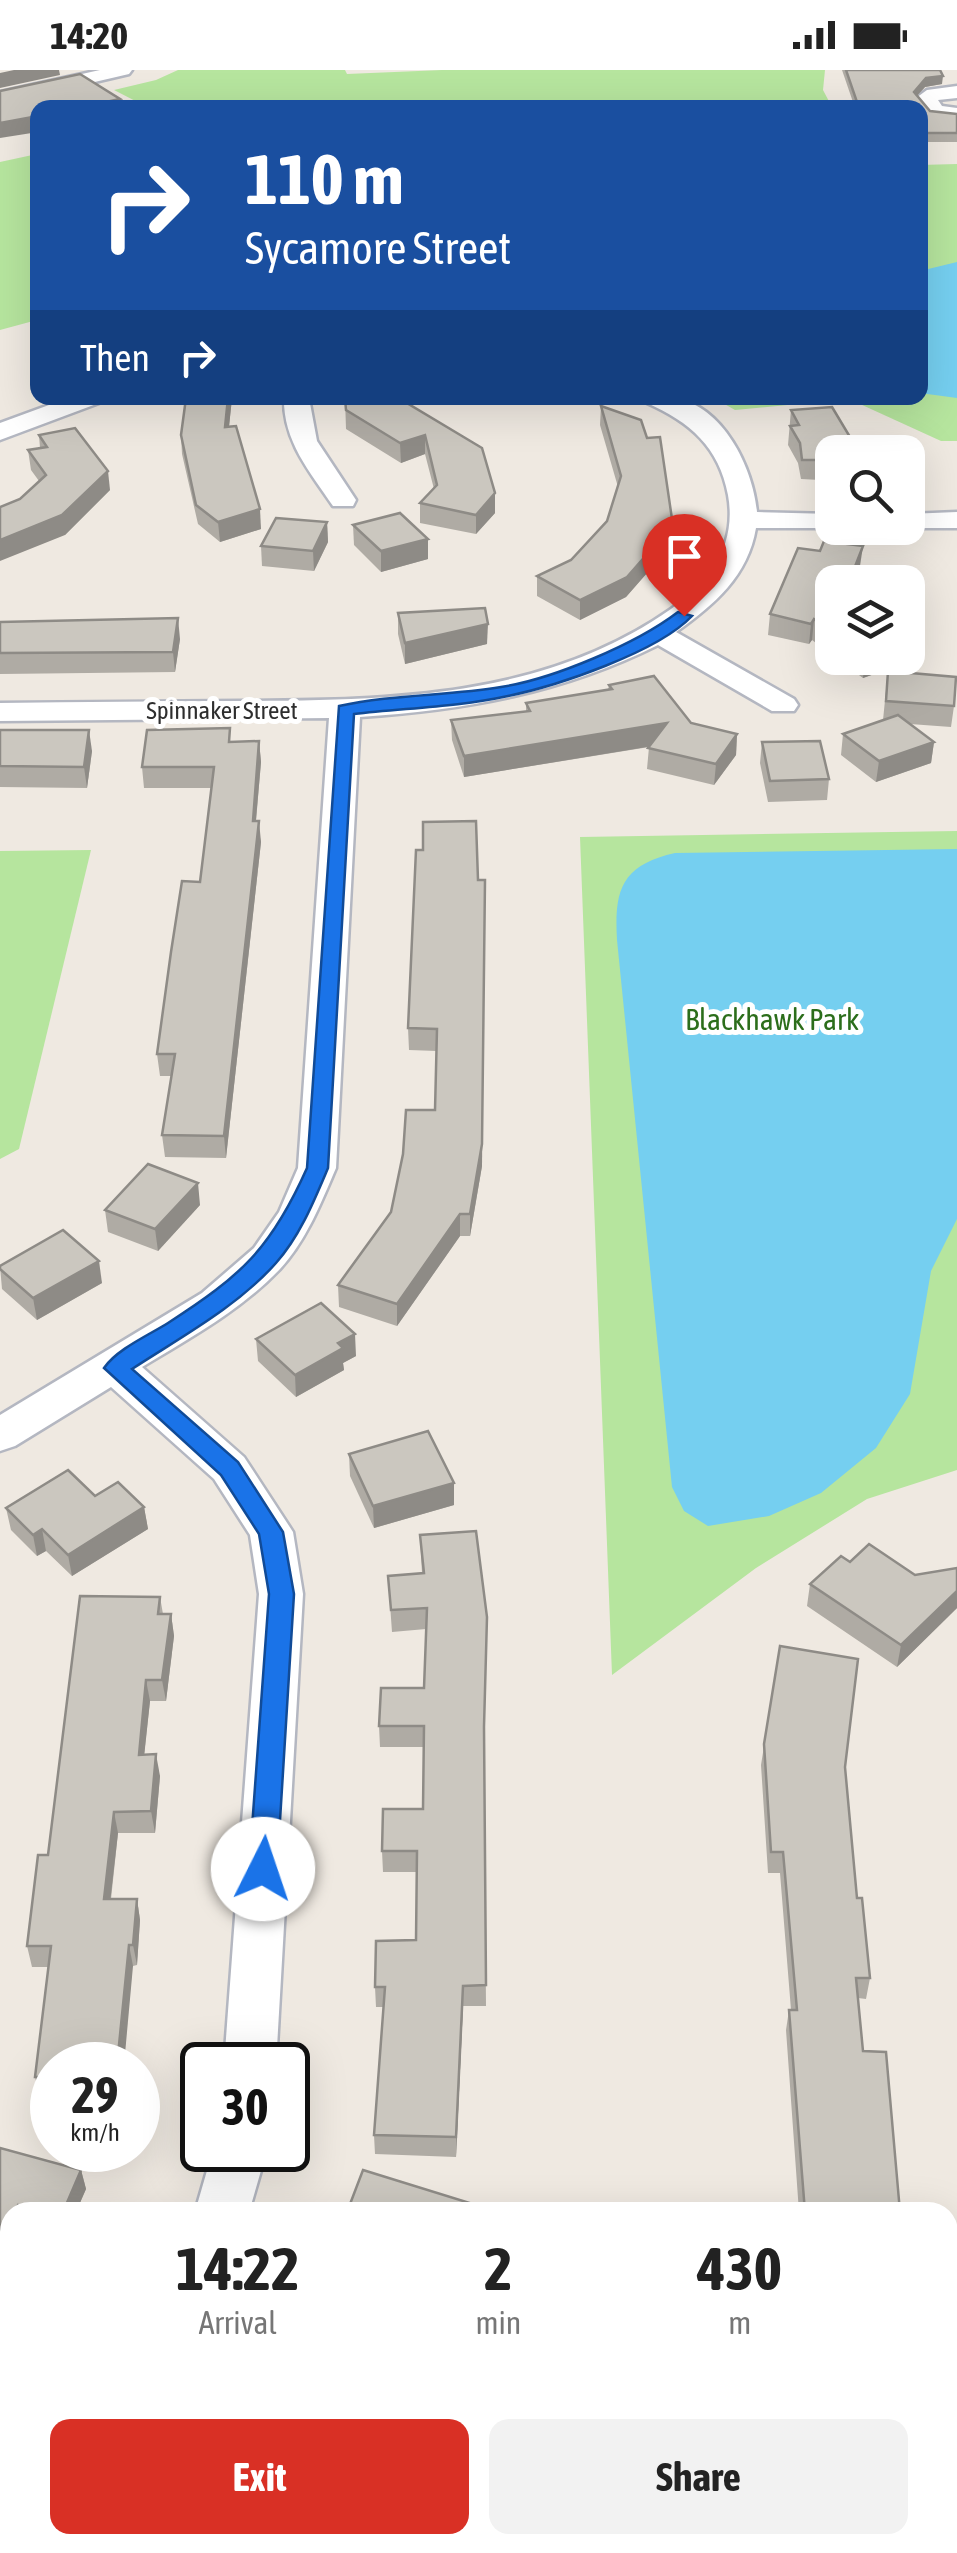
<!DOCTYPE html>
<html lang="en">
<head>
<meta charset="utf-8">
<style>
  body { margin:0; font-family:"Asap Condensed",sans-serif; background:#f2f2f2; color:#222; height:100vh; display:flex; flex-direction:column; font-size:38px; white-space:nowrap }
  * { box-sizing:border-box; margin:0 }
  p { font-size:32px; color:#767676 }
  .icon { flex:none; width:55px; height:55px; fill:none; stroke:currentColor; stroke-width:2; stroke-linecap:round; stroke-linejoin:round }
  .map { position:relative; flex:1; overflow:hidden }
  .details { position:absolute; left:0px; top:2132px; width:958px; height:352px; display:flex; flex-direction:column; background:#fff; border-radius:30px 30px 0 0; box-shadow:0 10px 40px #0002 }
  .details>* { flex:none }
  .top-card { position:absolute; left:30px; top:30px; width:898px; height:305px; border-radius:20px; box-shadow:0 10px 40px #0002; background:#1a4fa0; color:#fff; overflow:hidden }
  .tools { position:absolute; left:815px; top:365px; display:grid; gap:20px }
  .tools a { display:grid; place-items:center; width:110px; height:110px; border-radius:20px; background:#fff; box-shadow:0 10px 40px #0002; font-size:50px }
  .speed { position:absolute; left:30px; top:1972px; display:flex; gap:20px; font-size:50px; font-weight:700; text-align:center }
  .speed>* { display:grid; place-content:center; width:130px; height:130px; border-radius:50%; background:#fff; box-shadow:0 10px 40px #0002; line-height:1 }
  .speed small { font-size:25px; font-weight:400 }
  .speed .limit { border:5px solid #111; border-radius:15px; background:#fff; color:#111 }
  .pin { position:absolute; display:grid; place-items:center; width:85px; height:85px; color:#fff; margin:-102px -42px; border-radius:50% 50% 50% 0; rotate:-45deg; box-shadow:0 0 10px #0007 }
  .pin .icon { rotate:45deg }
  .me { position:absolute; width:110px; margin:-55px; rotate:4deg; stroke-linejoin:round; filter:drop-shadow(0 0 8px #0008) }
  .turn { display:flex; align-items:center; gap:35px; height:210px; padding:0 50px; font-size:45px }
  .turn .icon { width:130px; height:130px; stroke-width:2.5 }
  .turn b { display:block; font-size:70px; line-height:85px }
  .then { display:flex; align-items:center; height:95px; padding:0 50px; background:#0003; gap:20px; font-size:38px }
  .eta { display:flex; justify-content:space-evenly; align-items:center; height:170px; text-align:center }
  .eta b { font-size:60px; font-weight:700; line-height:70px }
  .primary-button { display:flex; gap:20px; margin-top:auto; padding:20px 50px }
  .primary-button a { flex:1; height:115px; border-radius:20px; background:#d93025; color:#fff; font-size:40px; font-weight:700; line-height:115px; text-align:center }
  .primary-button a+a { background:#f2f2f2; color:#222 }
  .status { display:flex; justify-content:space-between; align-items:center; height:70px; padding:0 50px; background:#fff; direction:ltr }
  .status svg { height:28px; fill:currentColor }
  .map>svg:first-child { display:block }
  .green { fill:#b6e59e }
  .water { fill:#75cff0 }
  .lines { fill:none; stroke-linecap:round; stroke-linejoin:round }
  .minor-casing { stroke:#b4b7c1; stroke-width:5 }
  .minor { fill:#fff; fill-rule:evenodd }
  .wall { fill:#afaba4 }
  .shaded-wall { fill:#8e8b86 }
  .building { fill:#cbc7bf; stroke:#8e8b86; stroke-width:2.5 }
  .route { fill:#1a73e8; stroke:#114b97; stroke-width:2.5 }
  .labels { text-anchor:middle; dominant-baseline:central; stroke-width:10; stroke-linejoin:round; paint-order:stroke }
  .far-street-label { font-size:25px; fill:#2e2e2e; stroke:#fff }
  .park-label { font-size:30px; fill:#2c6e1b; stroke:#fff }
</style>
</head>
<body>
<div class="status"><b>14:20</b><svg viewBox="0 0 49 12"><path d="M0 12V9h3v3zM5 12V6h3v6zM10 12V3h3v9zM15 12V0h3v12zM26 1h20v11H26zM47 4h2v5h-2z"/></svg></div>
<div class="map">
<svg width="957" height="2483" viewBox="0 0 957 2483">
  <rect width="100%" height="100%" fill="#efe9e1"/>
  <!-- green -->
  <g class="green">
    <polygon points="178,0 345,0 347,4 442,0 825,0 823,20 832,37 149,38 114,20 156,10"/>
    <polygon points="37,84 37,250 0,260 0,92"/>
    <polygon points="957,94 957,371 941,371 849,329 735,340 714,328 920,328 920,95"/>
    <polygon points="957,761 957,1400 867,1429 756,1498 612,1605 580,767"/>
    <polygon points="91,780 19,1079 0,1089 0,781"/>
  </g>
  <!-- water -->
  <g class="water">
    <polygon points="957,192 957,328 920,323 920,201"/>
    <path d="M957,779V1149L931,1201L910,1324L876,1378L821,1423L769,1446L708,1456L684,1441L672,1417L617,870C614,819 622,795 675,783Z"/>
  </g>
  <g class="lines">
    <defs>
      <g id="minor">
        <polygon points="100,0 132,0 129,4 0,34 0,22"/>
        <polygon points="957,16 957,28 938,30 942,36 957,38 957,50 929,46 916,28 927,20"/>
        <polygon points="68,328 103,328 99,333 0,370 0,353"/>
        <path d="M284,328H309L317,371L356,430L353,436H333C310,402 283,371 284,328Z"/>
        <path d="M644,328C654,328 665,326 675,328C724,337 753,398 757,442L832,444V458H842H756C748,506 714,535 676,562L794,629L798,635L794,641H772L658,575C562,623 466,640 360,647L336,1098C321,1133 306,1171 280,1199C241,1240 190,1268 142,1297L244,1387L293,1462L303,1524L276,1995H224L259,1524L250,1465L214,1409L111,1317L15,1376L0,1381V1345L202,1223L254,1178L279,1142L298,1098L329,648L0,651V633C81,632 162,631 242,631C392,630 544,628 671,539C710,512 737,475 728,425C719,377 690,352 647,333Z"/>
        <polygon points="957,442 957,458 898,458 908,458 908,444"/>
        <polygon points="213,2080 267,2080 249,2142 195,2142"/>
        <polygon points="0,2390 10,2394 10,2454 0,2450"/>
        <polygon points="27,2475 90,2475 93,2483 30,2483"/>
      </g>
    </defs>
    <!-- minor casing -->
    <use href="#minor" class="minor-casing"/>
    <!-- minor -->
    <use href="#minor" class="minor"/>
  </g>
  <!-- wall -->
  <g class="wall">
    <polygon points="842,0 940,0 942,14 925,17 917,26 930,41 957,44 957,72 920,72 920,38 855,38"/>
    <polygon points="186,328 232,328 229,356 261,459 220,472 198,454 182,384 181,365"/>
    <polygon points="345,328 402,330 495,443 476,464 420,453 420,433 434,419 425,384 401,393 346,359"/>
    <polygon points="601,336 670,469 668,479 626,527 580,550 537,526 537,506 571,490 607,451 618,417 600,355"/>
    <polygon points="791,340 832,382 832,420 822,420 820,410 801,409 798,393 788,375"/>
    <polygon points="39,365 110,420 65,465 20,429 39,411 31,400 28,380 40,378"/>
    <polygon points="327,452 328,472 314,501 262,496 261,476"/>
    <polygon points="353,455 428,489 381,502 354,475"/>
    <polygon points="860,496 832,512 832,585 812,570 809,574 768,565 770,544"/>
    <polygon points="398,543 487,574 405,594 398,564"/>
    <polygon points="0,552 180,569 175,602 0,604"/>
    <polygon points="911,572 908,592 863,608 836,588 908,588"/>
    <polygon points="888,601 954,636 951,657 910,654 934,672 931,693 876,712 841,685 843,664 883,650"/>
    <polygon points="609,615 691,653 737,664 736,685 714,715 647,699 649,677 464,707 452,670 451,650 526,641 526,633 608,620"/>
    <polygon points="0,660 92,681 87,718 0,717"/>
    <polygon points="259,671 261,692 256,751 261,772 226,1088 165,1087 162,1065 172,1006 160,1006 157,984 200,812 211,718 144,718 142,697 231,672"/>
    <polygon points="762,672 829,709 827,730 768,732 760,693"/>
    <polygon points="416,780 482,1096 470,1166 460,1166 397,1256 339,1237 338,1215 391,1142 435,1040 437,981 409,980 408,958"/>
    <polygon points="200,1135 158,1181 108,1162 105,1140"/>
    <polygon points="0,1196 102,1213 37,1250 2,1219"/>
    <polygon points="256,1269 356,1286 343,1293 344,1300 296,1327 258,1291"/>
    <polygon points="349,1384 454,1413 454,1435 374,1458 350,1406"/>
    <polygon points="95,1426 144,1437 148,1459 72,1506 46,1481 37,1486 11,1460 6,1438"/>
    <polygon points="420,1465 484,1672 486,1936 463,1936 456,2087 375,2084 374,2065 383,1937 376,1937 375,1917 416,1870 417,1802 383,1802 382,1781 423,1739 424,1677 380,1677 379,1656 424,1618 426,1559 392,1562 388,1506 422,1503"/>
    <polygon points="850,1492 915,1505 957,1498 957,1538 897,1597 807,1536 810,1514"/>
    <polygon points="160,1527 163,1544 171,1544 174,1566 166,1631 150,1631 144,1685 160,1706 155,1763 118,1763 111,1829 137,1829 140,1850 137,1895 133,1896 52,1995 52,2027 40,2027 35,2007 48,1897 32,1897 27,1876 48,1785"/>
    <polygon points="780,1576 845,1697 857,1828 870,1908 866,1929 858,1928 863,1981 900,2142 799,2142 786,1960 789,1940 791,1940 780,1803 768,1803 761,1695"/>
    <polygon points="0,2078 81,2100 86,2119 76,2142 10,2142 10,2186 0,2210"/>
    <polygon points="263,2475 373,2475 362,2483 267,2483"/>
    <polygon points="803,2475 891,2475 892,2483 804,2483"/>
  </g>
  <!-- shaded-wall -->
  <g class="shaded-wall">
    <polygon points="14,0 59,0 60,5 0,18 0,3"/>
    <polygon points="943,6 942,14 925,17 913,30 914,22 926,8"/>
    <polygon points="120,29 121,38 78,38"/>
    <polygon points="38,46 38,62 0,68 0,53"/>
    <polygon points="228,328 232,328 227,376 225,357"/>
    <polygon points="425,365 425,384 401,393 400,373"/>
    <polygon points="108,401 110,420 65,465 0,491 0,470"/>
    <polygon points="495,423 495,443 476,464 476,445"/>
    <polygon points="260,439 261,459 220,472 218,452"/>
    <polygon points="672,449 670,469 668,479 626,527 580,550 580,530"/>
    <polygon points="327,452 328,472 314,501 313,481"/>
    <polygon points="428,469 428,489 381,502 381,481"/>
    <polygon points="863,476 860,496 854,512 849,512"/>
    <polygon points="178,548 180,569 175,602 173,582"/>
    <polygon points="814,549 812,570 809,574 811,554"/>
    <polygon points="488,554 487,574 405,594 405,573"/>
    <polygon points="911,572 908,592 863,608 865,588 908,588 908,573"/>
    <polygon points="667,653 665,674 464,707 464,686"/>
    <polygon points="89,660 92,681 87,718 84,697"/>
    <polygon points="737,664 736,685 714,715 716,694"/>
    <polygon points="259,671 261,692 254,772 253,751"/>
    <polygon points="934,672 931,693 876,712 879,691"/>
    <polygon points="259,751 261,772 226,1088 224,1066"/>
    <polygon points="485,831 482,1096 470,1166 470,1144"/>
    <polygon points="198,1113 200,1135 158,1181 155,1159"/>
    <polygon points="460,1144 460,1166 397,1256 397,1234"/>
    <polygon points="99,1191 102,1213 37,1250 33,1228"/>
    <polygon points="355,1264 356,1286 343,1293 344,1300 296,1327 295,1305 338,1273"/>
    <polygon points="454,1413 454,1435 374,1458 373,1436"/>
    <polygon points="144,1437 148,1459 72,1506 68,1485"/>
    <polygon points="42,1459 46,1481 37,1486 33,1465"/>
    <polygon points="957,1521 957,1538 897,1597 901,1575"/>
    <polygon points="171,1544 174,1566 166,1631 162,1610"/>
    <polygon points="146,1610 150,1631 142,1706 139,1685"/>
    <polygon points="156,1684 160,1706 155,1763 151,1741"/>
    <polygon points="114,1742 118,1763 108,1850 104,1829"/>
    <polygon points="137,1829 140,1850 137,1895 133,1875"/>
    <polygon points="129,1875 133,1896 124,1995 117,1995"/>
    <polygon points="463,1916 463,1936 456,2087 456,2067"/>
    <polygon points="81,2100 86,2119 76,2142 63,2142"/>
    <polygon points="10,2154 10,2186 0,2210 0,2177"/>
    <polygon points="349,2475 373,2475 362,2483 338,2483"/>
  </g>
  <!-- building -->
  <g class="building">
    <polygon points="846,0 940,0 943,6 926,8 914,22 930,41 957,44 957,63 920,63 920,38 859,38"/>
    <polygon points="80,4 120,29 78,38 38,38 38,46 0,53 0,21"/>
    <polygon points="186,328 228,328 225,357 236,356 260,439 218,452 196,435 181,365"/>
    <polygon points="345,328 401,328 402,330 482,378 495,423 476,445 420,433 437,415 425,365 400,373 346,340"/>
    <polygon points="601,336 641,350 647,368 660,367 672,449 669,459 627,507 580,530 537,506 571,490 607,451 621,406"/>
    <polygon points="832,337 859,382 832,382 832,400 824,400 822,390 802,390 800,373 790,356 799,355 791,340"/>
    <polygon points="75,358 108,401 62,445 0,470 0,437 20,429 46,405 28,380 47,377 39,365"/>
    <polygon points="400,443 428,469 381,481 353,455"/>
    <polygon points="276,448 327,452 313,481 261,476"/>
    <polygon points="824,471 863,476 849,512 832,512 832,563 814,549 811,554 770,544 798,478 820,481"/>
    <polygon points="485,538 488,554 405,573 398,543"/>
    <polygon points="178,548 173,582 0,583 0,552"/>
    <polygon points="888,601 956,607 954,636 886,631"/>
    <polygon points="654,606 691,653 737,664 716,694 648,678 667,653 464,686 451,650 530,641 526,633 612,619 609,615"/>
    <polygon points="898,645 934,672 879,691 843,664"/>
    <polygon points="230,658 229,672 259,671 253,751 259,751 224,1066 162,1065 175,984 157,984 171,882 182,811 200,812 214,697 142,697 147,660"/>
    <polygon points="0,660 89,660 84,697 0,696"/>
    <polygon points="820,671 829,709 770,711 762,672"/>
    <polygon points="476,751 478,810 485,810 482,1074 470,1144 460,1144 397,1234 338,1215 391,1142 403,1084 406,1040 435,1040 437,959 408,958 416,780 423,780 423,752"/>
    <polygon points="148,1094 198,1113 155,1159 105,1140"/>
    <polygon points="63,1160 99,1191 33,1228 0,1199 0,1196"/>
    <polygon points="321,1233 355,1264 338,1273 343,1278 295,1305 256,1269"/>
    <polygon points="428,1361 454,1413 373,1436 349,1384"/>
    <polygon points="68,1400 95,1426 118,1412 144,1437 68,1485 42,1459 33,1465 6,1438"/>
    <polygon points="476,1461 487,1547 484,1657 486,1915 463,1916 456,2067 374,2065 385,1917 375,1917 376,1871 416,1870 417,1781 382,1781 383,1739 423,1739 424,1656 379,1656 381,1618 424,1618 427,1538 391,1540 388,1506 424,1503 420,1465"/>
    <polygon points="869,1474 915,1505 957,1498 957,1521 901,1575 810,1514 841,1486 850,1492"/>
    <polygon points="80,1526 160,1527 158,1544 171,1544 162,1610 146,1610 139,1685 156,1684 151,1741 114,1742 104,1829 137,1829 133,1875 129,1875 117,1995 52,1995 52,2007 35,2007 51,1876 27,1876 38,1785 48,1785"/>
    <polygon points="780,1576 858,1589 845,1697 857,1828 862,1828 870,1908 856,1908 863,1981 886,1982 900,2142 805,2142 789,1940 797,1940 783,1782 771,1782 764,1674"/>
    <polygon points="0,2078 81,2100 63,2142 44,2142 18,2135 15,2142 10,2142 10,2154 0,2177"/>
    <polygon points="363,2100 473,2134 470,2142 347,2142"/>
    <polygon points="268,2475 349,2475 338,2483 273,2483"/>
    <polygon points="809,2475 891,2475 892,2483 809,2483"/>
  </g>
  <!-- route -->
  <path class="route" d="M678,542L692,546C658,582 557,616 508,626C458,637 404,638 354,644L328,1098C314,1131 300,1166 276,1193C237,1237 181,1267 132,1299L238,1392L283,1462L294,1524L277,1799L273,1808L263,1811L253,1808L249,1799L269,1524L259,1464L221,1405L104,1298C117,1279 149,1265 168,1253C241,1206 271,1179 307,1098L339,636C392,624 448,626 501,617C553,609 636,574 678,542Z"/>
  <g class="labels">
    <!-- far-street labels -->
    <g class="far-street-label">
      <text x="222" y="640">Spinnaker Street</text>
    </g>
    <!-- park labels -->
    <g class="park-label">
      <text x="772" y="949">Blackhawk Park</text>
    </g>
  </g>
</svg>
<div class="tools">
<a><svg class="icon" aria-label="search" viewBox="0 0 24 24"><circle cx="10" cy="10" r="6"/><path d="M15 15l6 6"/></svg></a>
<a><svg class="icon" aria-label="layers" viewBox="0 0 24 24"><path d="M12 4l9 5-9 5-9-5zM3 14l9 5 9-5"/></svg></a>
</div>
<div class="speed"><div>29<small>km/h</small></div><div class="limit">30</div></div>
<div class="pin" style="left:684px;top:546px;background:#d93025"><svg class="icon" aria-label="arrive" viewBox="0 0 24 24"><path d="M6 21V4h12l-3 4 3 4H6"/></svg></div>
<svg class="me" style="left:263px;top:1799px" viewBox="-20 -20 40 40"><circle r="19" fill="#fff"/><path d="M0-13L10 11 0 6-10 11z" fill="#1a73e8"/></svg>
<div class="top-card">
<div class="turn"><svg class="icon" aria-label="right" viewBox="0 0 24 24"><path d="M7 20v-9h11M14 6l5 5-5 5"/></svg><div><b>110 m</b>Sycamore Street</div></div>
<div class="then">Then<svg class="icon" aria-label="right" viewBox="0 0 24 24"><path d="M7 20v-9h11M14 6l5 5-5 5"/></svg></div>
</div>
<section class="details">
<div class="eta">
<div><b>14:22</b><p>Arrival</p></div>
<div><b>2</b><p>min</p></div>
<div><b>430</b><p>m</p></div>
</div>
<div class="primary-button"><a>Exit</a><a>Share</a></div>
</section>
</div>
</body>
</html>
